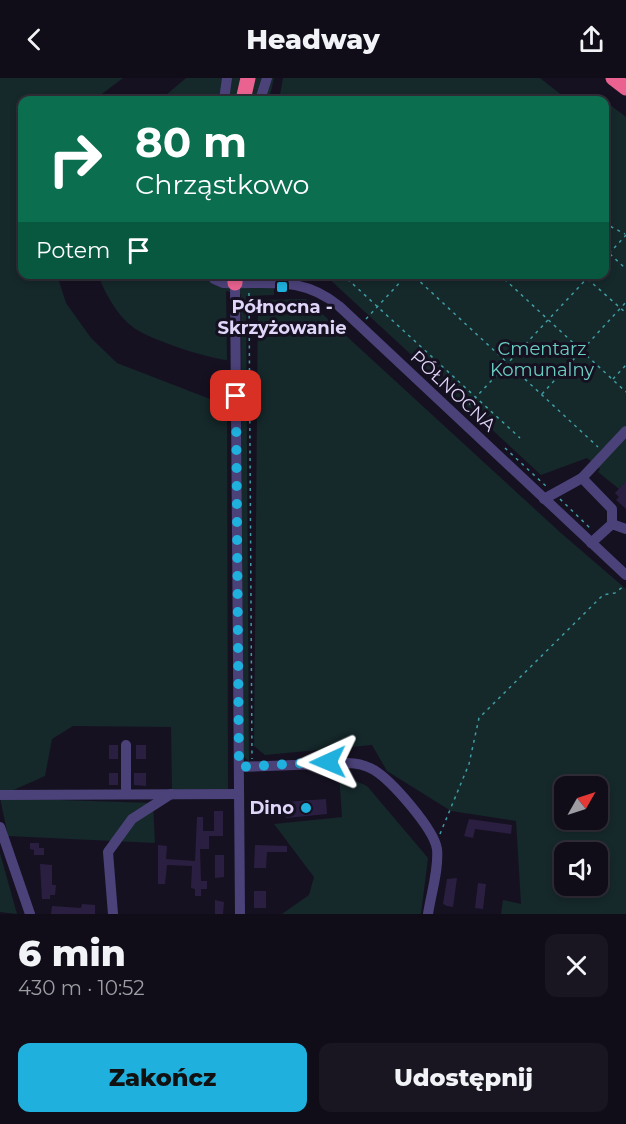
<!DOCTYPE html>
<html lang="pl">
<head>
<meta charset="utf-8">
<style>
  body { margin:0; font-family:Montserrat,sans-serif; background:#191622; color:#f1f3f6; height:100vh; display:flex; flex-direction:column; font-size:22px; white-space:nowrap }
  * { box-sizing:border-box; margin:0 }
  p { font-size:20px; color:#9c9ca2 }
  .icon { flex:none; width:33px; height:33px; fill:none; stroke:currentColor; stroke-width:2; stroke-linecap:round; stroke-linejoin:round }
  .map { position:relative; height:836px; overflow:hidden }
  .details { display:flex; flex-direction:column; background:#100d19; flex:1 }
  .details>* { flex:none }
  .top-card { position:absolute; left:18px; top:18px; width:591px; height:183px; border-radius:12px; box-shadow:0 3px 9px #0003,0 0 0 2px #302d38; background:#0b6e4f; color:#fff; overflow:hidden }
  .needle { width:39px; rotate:51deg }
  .buttons { position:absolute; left:554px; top:698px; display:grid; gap:12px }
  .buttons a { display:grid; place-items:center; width:54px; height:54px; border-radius:12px; background:#100d19; box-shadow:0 3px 9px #0003,0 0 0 2px #302d38; font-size:30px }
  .pin { position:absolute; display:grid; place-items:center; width:51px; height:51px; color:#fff; margin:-26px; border-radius:12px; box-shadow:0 3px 9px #0006 }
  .me { position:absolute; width:66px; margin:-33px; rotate:269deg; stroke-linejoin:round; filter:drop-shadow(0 0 4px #0008) }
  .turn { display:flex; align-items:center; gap:21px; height:126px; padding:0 18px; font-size:27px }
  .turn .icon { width:78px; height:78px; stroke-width:2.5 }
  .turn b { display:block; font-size:42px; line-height:51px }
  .then { display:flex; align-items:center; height:57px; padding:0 18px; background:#0003; gap:12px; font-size:22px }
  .round { display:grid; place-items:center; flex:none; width:63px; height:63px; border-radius:12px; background:#191622 }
  .head { display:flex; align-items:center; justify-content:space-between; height:102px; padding:0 18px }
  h1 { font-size:36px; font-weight:800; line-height:45px }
  .cta { display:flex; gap:12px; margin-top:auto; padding:12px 18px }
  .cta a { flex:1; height:69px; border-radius:12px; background:#1fb0dd; color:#111; font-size:24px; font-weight:800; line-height:69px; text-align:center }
  .cta a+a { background:#191622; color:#f1f3f6 }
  header { display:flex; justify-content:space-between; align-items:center; height:78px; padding:0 18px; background:#100d19; font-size:27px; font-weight:800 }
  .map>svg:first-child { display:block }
  .green { fill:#15282a; fill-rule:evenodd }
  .building { fill:#2a1f40 }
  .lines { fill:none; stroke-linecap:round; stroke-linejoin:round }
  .path { stroke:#3f9da5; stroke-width:1.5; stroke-dasharray:3 4.5; stroke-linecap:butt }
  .minor { stroke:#4c427a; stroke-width:10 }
  .highway { stroke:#e96290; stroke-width:15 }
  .route { stroke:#1fb0dd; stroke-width:10; stroke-dasharray:0 18 }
  .poi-dot { fill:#1fb0dd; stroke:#161121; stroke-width:2 }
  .labels { text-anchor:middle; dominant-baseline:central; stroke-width:6; stroke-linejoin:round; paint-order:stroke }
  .poi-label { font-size:18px; font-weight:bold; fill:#dfd6f9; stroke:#161121 }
  .park-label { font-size:18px; fill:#6ccfc4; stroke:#161121 }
  .street-label { font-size:18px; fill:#dfd6f9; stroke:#161121 }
</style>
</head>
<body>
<header><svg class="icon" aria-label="back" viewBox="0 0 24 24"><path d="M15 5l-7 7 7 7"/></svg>Headway<svg class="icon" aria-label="share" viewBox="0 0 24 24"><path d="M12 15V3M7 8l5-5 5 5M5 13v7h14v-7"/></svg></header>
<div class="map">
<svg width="626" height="836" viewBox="0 0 626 836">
  <rect width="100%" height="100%" fill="#161121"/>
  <!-- green -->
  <g class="green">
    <polygon points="0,0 123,0 94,22 22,22 22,196 57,197 66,225 91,260 117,285 210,321 227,334 228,711 172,712 171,649 73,648 52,661 45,698 0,718"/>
    <polygon points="186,0 274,0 269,22 160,22"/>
    <polygon points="283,0 540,0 568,22 279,22"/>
    <polygon points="605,23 626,39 626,403 619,411 598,394 600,391 587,380 541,397 325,197 604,196"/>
    <path d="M269,196L274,201V217L246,218L249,684L243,677L241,216L226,213L227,282C206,280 151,262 134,250C117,238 105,215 98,197Z"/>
    <path d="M306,221L562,456L626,511V836H501L503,822L521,826L516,743L451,733L387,693L372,667L265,677L254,668L258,222ZM564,708H597V741H564ZM564,774H597V807H564Z"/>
    <polygon points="339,696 367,708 428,780 421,836 282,836 309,817 314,799 274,746 342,739"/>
    <polygon points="0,720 153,725 155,765 8,758"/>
    <polygon points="0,775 17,836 0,834"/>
  </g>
  <!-- building -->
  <g class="building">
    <polygon points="626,403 626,431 616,422 619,419 615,415"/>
    <rect x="109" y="667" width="9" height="14"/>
    <rect x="136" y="667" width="10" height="14"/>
    <rect x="109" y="695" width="9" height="12"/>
    <polygon points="134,695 146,695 146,708 134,707"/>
    <polygon points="326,721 327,736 286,740 285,724"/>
    <polygon points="214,733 223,733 223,758 209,758 209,771 200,771 201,803 207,803 207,811 201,811 201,818 195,818 195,811 191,810 192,788 167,787 165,806 158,806 158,767 167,768 166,781 195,783 197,739 203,739 203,753 214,753"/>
    <polygon points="469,741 512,747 511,756 475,751 473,760 464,758"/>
    <polygon points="30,765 39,765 39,770 44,770 44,777 34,777 34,772 30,771"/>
    <polygon points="255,767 287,768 287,774 267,774 266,790 254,790"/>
    <polygon points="215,777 224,777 224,799 215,800"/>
    <polygon points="40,786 52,787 52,807 56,807 55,817 50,817 50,821 42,821"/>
    <polygon points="457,800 453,829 447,828 443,826 447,801"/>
    <polygon points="478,805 486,806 483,831 475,830"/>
    <rect x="254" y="813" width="12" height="17"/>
    <polygon points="215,822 224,824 223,836 215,836"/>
    <polygon points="82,826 95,827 95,836 51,836 52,828 81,830"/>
  </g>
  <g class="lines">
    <!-- path -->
    <g class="path">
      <polyline points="604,145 625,156"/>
      <polyline points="610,176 626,191"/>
      <polyline points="604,181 626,157"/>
      <polyline points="342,196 520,360"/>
      <polyline points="403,196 410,201 416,196"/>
      <polyline points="499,196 626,314"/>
      <polyline points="582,196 626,235"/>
      <polyline points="415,199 598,369"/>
      <polyline points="249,215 252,681"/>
      <polyline points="366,241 405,199"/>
      <polyline points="613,301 626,287"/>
      <polyline points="542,316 626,224"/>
      <polyline points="464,332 591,196"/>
      <polyline points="505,370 548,410"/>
      <polyline points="560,421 591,451"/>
      <polyline points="440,756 469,686 479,640 603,517 615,515 625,507"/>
    </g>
    <!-- minor -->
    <g class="minor">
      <polyline points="224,22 227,0"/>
      <polyline points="260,22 267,0"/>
      <path d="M211,196L214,201L223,205C269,207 301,197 339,228L626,497"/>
      <polyline points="235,205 240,836"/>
      <polyline points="582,400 626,353"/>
      <polyline points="544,421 582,400 612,431 612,446"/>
      <polyline points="591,465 612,446 626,451"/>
      <polyline points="126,667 126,715"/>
      <path d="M239,689L348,685C358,685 365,687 374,692C392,703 434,751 437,771C439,791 431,816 428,836"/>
      <polyline points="0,717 239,716"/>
      <polyline points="0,749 30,836"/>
      <polyline points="113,836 108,774 132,741 171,716"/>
    </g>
    <!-- highway -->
    <g class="highway">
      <polyline points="613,0 626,10"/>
      <polyline points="243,22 248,0"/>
      <polyline points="235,196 235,205"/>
    </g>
  </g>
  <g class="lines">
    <!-- route -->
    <polyline class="route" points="236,318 239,689 328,684"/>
  </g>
  <!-- markers -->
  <g class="poi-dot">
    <rect x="276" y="203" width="12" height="12" rx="3"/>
    <circle cx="306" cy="730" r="6"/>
  </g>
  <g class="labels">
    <!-- poi labels -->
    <g class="poi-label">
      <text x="282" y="229">Północna -<tspan x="282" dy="21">Skrzyżowanie</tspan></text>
      <text x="294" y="730" text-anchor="end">Dino</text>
    </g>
    <!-- park labels -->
    <g class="park-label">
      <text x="542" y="271">Cmentarz<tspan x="542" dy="21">Komunalny</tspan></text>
    </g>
    <!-- street labels -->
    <g class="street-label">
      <text transform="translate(453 313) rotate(43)">PÓŁNOCNA</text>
    </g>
  </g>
</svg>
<div class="buttons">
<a><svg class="needle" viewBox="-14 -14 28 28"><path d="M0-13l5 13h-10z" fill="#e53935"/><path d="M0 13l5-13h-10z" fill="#9c9ca2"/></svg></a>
<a><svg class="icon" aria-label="sound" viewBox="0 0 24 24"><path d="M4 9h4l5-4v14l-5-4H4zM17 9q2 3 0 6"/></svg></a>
</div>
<div class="pin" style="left:236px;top:318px;background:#d93025"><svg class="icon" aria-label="arrive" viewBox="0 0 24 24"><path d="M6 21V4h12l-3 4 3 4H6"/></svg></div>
<svg class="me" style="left:328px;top:684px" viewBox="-20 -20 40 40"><path d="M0-17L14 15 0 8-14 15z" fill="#1fb0dd" stroke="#fff" stroke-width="4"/></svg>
<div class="top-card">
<div class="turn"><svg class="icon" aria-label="right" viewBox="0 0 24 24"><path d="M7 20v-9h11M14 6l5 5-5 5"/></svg><div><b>80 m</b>Chrząstkowo</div></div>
<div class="then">Potem<svg class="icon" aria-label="arrive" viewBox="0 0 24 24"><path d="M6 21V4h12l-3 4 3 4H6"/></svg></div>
</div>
</div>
<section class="details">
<div class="head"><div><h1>6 min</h1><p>430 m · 10:52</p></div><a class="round"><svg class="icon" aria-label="close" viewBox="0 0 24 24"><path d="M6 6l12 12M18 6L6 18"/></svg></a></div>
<div class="cta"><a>Zakończ</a><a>Udostępnij</a></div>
</section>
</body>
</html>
